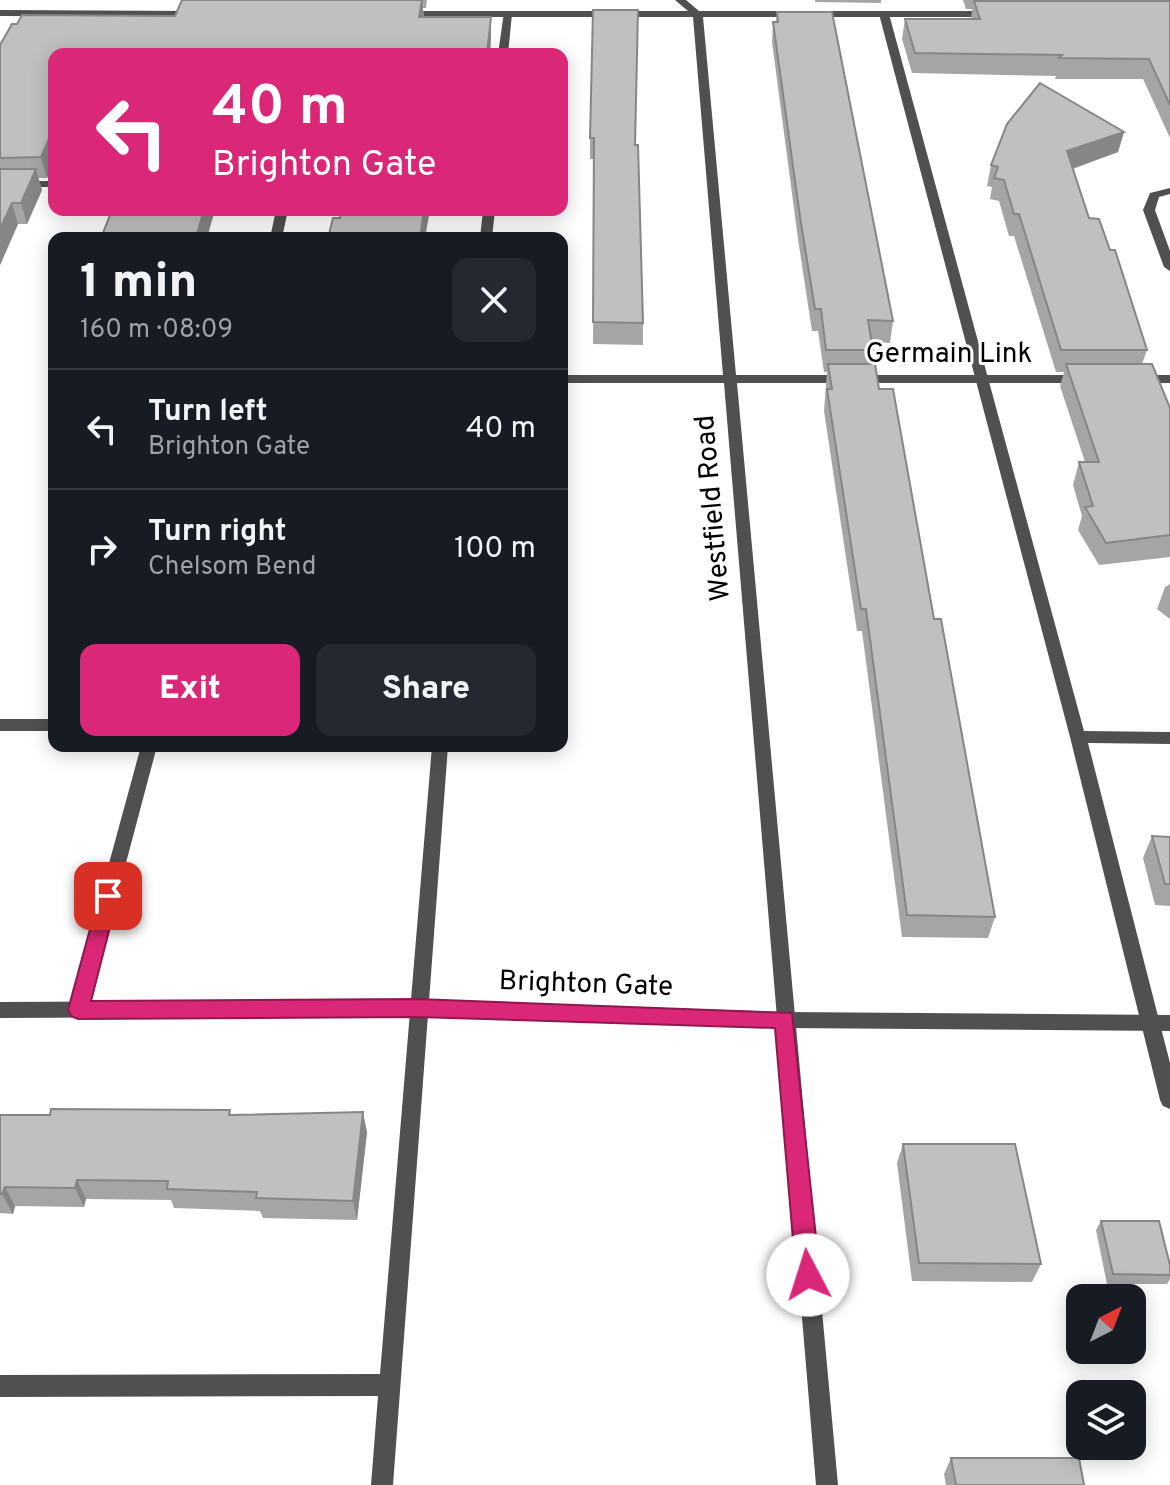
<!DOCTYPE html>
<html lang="en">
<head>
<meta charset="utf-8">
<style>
  body { margin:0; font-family:Overpass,sans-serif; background:#242831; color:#f1f3f6; height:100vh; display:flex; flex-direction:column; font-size:30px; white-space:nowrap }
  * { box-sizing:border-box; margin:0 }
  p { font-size:26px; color:#9ea1a6 }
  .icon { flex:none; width:44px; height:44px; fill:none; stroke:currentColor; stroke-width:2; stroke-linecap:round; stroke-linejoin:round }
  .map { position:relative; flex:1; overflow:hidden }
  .panel { position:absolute; left:48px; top:232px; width:520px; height:520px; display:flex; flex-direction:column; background:#171b24; border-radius:16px; box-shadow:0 4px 20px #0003 }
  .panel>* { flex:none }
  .banner { position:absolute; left:48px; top:48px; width:520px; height:168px; border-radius:16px; box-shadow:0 4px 20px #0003; background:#db2777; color:#fff; overflow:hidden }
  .needle { width:52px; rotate:42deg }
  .tools { position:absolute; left:1066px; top:1284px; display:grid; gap:16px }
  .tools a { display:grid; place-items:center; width:80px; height:80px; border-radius:16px; background:#171b24; box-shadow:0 4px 20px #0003; font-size:40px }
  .pin { position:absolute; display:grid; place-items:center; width:68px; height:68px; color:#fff; margin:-34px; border-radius:16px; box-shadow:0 4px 12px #0006 }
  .me { position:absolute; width:88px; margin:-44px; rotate:355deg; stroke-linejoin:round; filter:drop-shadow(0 0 6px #0008) }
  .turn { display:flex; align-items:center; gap:28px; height:168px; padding:0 32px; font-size:36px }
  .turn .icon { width:104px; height:104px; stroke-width:2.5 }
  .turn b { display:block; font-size:56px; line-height:68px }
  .round { display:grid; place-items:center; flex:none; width:84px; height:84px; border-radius:16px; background:#242831 }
  .headline { display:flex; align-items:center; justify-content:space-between; height:136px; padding:0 32px }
  h1 { font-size:48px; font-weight:800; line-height:60px }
  .cta { display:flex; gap:16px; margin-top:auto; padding:16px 32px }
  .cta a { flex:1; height:92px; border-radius:16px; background:#db2777; color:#fff; font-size:32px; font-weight:800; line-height:92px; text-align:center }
  .cta a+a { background:#242831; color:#f1f3f6 }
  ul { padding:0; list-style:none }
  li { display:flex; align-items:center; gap:24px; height:120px; padding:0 32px; border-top:2px solid #363941 }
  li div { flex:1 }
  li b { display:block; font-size:30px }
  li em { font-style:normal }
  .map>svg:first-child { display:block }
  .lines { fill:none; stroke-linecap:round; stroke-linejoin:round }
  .service { fill:#505050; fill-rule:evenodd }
  .minor { fill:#505050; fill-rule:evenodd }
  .tertiary { fill:#505050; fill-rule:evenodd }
  .wall { fill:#a5a5a5 }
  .shaded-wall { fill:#868686 }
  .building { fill:#c0c0c0; stroke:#868686; stroke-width:2 }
  .route { fill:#db2777; stroke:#8e194d; stroke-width:2 }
  .labels { text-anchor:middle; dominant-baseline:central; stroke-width:6; stroke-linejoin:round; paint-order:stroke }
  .street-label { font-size:28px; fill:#000; stroke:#fff }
</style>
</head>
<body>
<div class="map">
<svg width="1170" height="1485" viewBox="0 0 1170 1485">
  <rect width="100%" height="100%" fill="#fff"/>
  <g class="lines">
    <!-- service -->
    <g class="service">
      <polygon points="884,11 889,14 1084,731 1170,732 1170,744 1088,743 1170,1063 1170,1109 1163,1106 1160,1100 1070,737 879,14"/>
      <polygon points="504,12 512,14 508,54 498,54"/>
      <polygon points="483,210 495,210 492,238 480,238"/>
      <rect x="0" y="719" width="54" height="12"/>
      <polygon points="432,746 448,746 393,1485 371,1485 378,1396 0,1397 0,1375 380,1374"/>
    </g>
    <!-- minor -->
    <g class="minor">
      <polygon points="675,0 686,0 699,11 992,11 997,14 992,17 703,17 736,375 1084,375 1090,379 1084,383 737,383 838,1485 816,1485 724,383 562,383 562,375 723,375 693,17 404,17 399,14 404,11 688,11"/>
      <polygon points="0,10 196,11 201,14 196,17 0,16"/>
      <rect x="0" y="181" width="54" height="6"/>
      <polygon points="1170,188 1170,194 1159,197 1155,210 1170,251 1170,271 1164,267 1143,210 1150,193"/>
      <polygon points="276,210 288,210 282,238 270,238"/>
      <polygon points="1170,375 1170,383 1140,383 1134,379 1140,375"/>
      <polygon points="141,746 157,746 87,1010 84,1016 78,1018 72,1016 69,1010"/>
    </g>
    <!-- tertiary -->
    <polygon class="tertiary" points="417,1000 785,1012 1170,1015 1170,1031 785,1028 417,1016 0,1018 0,1002"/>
  </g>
  <!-- wall -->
  <g class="wall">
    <polygon points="182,0 427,0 426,8 423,8 424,17 491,17 491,37 490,54 54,54 54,161 47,178 38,178 42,190 27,224 18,224 0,265 0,45 175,16"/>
    <polygon points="815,0 881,0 881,3 815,2"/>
    <polygon points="963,0 1170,0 1170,138 1143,79 1055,79 1056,76 912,73 902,39 905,19 971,19 972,9 966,9"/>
    <polygon points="777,12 893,321 890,343 872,342 873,350 871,364 879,389 934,619 995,917 988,938 902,937 862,631 857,631 824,411 827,372 824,372 818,331 812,331 798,239 772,42 773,22 776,22"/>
    <polygon points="1124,132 1118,152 1073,169 1089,218 1147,350 1142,364 1170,408 1170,557 1099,565 1078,530 1082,516 1073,485 1079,462 1085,462 1060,386 1064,372 1056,372 1014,236 1009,236 999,201 990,199 992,187 987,186 991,165"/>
    <polygon points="590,138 635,145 643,323 643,345 593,344 594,159 590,159"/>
    <polygon points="1170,584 1170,619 1157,609 1165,587"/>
    <polygon points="1152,836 1170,837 1170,906 1155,905 1143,858"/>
    <polygon points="0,1115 231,1115 367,1132 357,1220 263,1218 260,1211 174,1208 171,1200 86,1199 84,1207 15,1206 13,1214 0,1213"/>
    <polygon points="903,1144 1041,1264 1032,1282 912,1281 897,1163"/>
    <polygon points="1101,1221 1170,1265 1170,1279 1167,1284 1107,1284 1096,1230"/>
    <polygon points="951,1458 1084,1485 946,1485 944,1474"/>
  </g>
  <!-- shaded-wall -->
  <g class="shaded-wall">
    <polygon points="422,0 424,20 419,17"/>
    <polygon points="491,17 491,37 490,54 487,54"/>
    <polygon points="52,132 54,140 54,161 47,178 41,157"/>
    <polygon points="1124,132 1118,152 1062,172 1067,151"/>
    <polygon points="36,169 42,190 27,224 21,203"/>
    <polygon points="12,203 18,224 0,265 0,229"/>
    <polygon points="204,210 215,210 207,238 196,238"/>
    <polygon points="424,210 430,210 425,238 420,238"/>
    <polygon points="363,1112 367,1132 357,1220 353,1201"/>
    <polygon points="77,1180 86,1199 84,1207 75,1188"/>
    <polygon points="5,1187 15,1206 13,1214 2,1194"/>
  </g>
  <!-- building -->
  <g class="building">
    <polygon points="182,0 422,0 419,17 491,17 487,53 54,54 54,132 52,132 41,157 0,158 0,45 12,24 17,24 22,15 175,16"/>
    <polygon points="974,1 1170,1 1170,105 1149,59 1059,58 1062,55 915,53 905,19 980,19"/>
    <polygon points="593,10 638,10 635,145 638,145 643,323 593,322 594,138 590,138"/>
    <polygon points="777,12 832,12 893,321 868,320 873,350 826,350 821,309 815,309 800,217 773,22 778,22"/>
    <polygon points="1040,83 1124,132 1067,151 1089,218 1099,219 1110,250 1115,250 1147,350 1061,350 1019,214 1014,214 1004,180 994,178 998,167 991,165 1007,124"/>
    <polygon points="0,169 36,169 21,203 12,203 0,229"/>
    <polygon points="112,210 204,210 196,238 101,238"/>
    <polygon points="342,210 424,210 420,238 328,238 333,218 340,218"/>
    <polygon points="828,364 875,364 879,389 893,389 934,619 941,619 995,917 907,915 866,609 861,609 827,389 832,389"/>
    <polygon points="1066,364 1152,364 1170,408 1170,535 1106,543 1085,507 1093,506 1079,462 1099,462"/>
    <polygon points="1152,836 1170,837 1170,884 1165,884"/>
    <polygon points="51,1109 230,1110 229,1115 363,1112 353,1201 256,1198 257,1192 167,1189 168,1181 77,1180 75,1188 5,1187 2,1194 0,1194 0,1115 50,1115"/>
    <polygon points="903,1144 1015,1144 1041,1264 919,1263"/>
    <polygon points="1101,1221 1159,1221 1170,1265 1170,1275 1113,1274"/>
    <polygon points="951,1458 1079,1458 1084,1485 956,1485"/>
  </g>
  <!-- route -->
  <polygon class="route" points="108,888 118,896 91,1001 417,999 792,1013 820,1275 816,1283 808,1287 800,1283 796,1275 775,1028 417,1017 78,1019 71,1016 68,1010 99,896"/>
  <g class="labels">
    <!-- street labels -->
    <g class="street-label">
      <text x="949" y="355">Germain Link</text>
      <text transform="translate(714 508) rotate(-95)">Westfield Road</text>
      <text transform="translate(586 985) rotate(2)">Brighton Gate</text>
    </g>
  </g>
</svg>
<div class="tools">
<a><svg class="needle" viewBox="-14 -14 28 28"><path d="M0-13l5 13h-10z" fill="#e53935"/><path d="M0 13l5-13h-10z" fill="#9ea1a6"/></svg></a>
<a><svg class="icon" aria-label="layers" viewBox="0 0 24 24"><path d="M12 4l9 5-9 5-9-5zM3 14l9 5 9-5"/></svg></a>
</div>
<div class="pin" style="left:108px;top:896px;background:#d93025"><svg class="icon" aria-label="arrive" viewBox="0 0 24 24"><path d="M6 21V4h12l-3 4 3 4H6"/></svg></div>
<svg class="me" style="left:808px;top:1275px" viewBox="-20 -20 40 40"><circle r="19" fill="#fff"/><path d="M0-13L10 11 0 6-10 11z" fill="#db2777"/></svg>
<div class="banner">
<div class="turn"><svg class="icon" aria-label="left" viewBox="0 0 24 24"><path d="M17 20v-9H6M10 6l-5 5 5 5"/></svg><div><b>40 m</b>Brighton Gate</div></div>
</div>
<section class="panel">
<div class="headline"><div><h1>1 min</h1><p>160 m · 08:09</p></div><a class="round"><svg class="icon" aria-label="close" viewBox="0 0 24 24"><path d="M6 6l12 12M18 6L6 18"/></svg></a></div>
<ul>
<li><svg class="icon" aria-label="left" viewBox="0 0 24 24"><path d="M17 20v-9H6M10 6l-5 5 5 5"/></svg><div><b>Turn left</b><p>Brighton Gate</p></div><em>40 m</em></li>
<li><svg class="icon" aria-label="right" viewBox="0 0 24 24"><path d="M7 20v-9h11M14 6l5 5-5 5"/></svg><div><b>Turn right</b><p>Chelsom Bend</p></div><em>100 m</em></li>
</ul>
<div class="cta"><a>Exit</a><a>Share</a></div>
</section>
</div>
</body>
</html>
